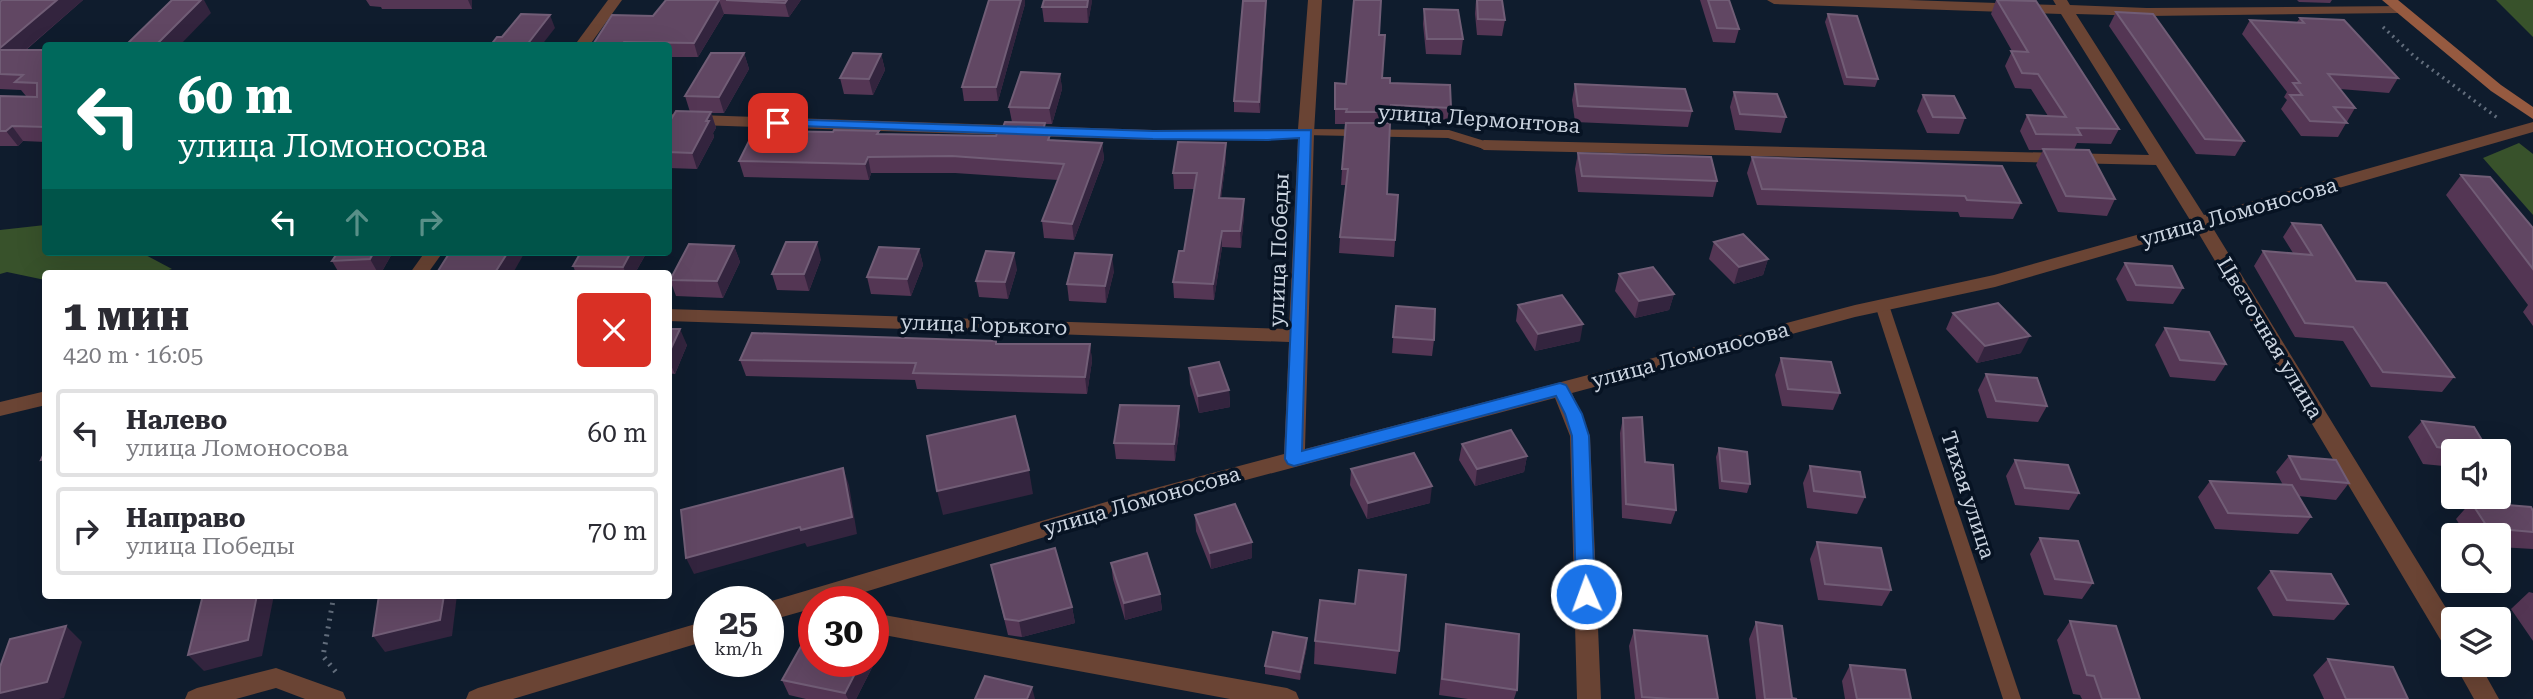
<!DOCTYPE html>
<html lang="ru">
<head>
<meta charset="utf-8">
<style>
  body { margin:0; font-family:"Roboto Serif",serif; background:#f2f2f3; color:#2b2b33; height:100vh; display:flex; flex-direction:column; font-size:26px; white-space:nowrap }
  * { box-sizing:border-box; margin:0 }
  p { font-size:23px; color:#7c7c81 }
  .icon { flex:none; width:38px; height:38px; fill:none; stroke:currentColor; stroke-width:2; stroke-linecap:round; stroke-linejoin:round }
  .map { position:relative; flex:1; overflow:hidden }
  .panel { position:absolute; left:42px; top:270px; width:630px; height:329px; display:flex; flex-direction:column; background:#fff; border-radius:7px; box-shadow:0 7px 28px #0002 }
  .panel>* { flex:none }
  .banner { position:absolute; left:42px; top:42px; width:630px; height:214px; border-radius:7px; box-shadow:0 7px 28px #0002; background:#00695c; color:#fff; overflow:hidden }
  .fabs { position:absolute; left:2441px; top:439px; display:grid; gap:14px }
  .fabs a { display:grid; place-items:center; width:70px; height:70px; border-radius:7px; background:#fff; box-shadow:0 7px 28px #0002; font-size:35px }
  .speed { position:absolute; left:693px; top:586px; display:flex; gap:14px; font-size:35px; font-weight:700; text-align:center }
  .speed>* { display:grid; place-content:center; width:91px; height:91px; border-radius:50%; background:#fff; box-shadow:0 7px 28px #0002; line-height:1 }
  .speed small { font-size:18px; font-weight:400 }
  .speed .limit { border:10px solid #d22; background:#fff; color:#111 }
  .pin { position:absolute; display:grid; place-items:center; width:60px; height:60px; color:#fff; margin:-30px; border-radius:14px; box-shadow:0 4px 10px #0006 }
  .me { position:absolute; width:77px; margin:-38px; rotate:358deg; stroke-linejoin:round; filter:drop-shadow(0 0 5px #0008) }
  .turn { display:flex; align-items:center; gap:24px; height:147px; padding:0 21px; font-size:32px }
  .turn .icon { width:91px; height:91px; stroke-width:2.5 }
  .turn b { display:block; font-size:49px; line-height:60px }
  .lanes { display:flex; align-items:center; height:66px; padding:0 21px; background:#0003; justify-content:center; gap:35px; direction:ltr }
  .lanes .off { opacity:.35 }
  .round { display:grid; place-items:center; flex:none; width:74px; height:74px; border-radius:7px; background:#f2f2f3 }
  .summary { display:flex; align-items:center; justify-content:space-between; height:119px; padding:0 21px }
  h1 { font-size:42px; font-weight:800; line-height:52px }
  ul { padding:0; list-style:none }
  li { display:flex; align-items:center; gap:21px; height:88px; margin:0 14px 10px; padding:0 7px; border:4px solid #e1e1e2; border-radius:7px }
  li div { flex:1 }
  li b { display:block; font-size:26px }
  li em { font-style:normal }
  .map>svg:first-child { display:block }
  .forest { fill:#38522b }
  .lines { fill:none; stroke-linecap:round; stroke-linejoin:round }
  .path-far1 { stroke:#626d7c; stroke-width:3.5; stroke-dasharray:2 4.5; stroke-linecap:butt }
  .path { stroke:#626d7c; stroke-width:5; stroke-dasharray:2 6; stroke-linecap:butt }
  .service { fill:#6a4434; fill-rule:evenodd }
  .minor { fill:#6a4434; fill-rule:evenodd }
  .secondary { fill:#965a40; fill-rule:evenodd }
  .wall { fill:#543654 }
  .shaded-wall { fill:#33243e }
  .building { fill:#614763; stroke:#715d76; stroke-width:2 }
  .route { fill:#1a73e8; stroke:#114b97; stroke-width:2 }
  .labels { text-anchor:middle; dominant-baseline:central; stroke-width:7; stroke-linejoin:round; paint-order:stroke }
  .street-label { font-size:21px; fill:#cbd4e0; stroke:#071323 }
</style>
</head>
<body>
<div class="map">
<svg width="2533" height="699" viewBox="0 0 2533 699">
  <rect width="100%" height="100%" fill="#0f1c2d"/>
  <!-- forest -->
  <g class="forest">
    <polygon points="2496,0 2533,0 2533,37"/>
    <polygon points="2519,143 2533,154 2533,215 2483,158"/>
    <polygon points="45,225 46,252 140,252 172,269 158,273 46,273 45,280 7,272 0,274 0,230"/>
  </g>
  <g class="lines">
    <!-- path-far1 -->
    <polyline class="path-far1" points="2383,27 2415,57 2499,119"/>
    <!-- path -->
    <polyline class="path" points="334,595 323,656 339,676"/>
    <!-- service -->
    <g class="service">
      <polygon points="1306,129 1449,130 1488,142 1490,145 1484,149 1448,138 1302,135 1302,131"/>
      <polygon points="1882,300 1889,305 2021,699 2003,699 1875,305"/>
    </g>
    <!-- minor -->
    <g class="minor">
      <polygon points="608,0 622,0 589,46 574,46"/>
      <polygon points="1308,0 1322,0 1314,133 1305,449 1855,305 1994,275 2190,220 2156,165 1484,150 1476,145 1484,140 2149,155 2061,14 1774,4 1767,0 1908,0 2056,5 2053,0 2067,0 2070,5 2147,8 2404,6 2406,9 2404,12 2399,13 2147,16 2076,14 2204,215 2533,122 2533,132 2211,225 2454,621 2454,652 2446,649 2196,229 1995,287 1855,317 1572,393 1590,436 1601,699 1577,699 1570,436 1555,398 1133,510 832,602 814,602 814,608 768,621 768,602 1133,494 1284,454 1289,342 668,321 668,309 1289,329 1298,139 1153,140 668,124 668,114 1153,130 1298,129"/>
      <polygon points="425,252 443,252 428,273 410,273"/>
      <polygon points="46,391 46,405 0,416 0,402"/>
      <polygon points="873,613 1287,688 1296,692 1299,699 1230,699 873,633"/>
      <polygon points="709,620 709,640 513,699 466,699 469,692 478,688"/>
      <polygon points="2455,665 2480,665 2499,699 2474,699"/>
      <polygon points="276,668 343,692 346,699 305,699 276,688 236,699 185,699 188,692 197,688"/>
    </g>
    <!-- secondary -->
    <polygon class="secondary" points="2382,0 2398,0 2501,85 2533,107 2533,119 2491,91"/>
  </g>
  <!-- wall -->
  <g class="wall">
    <polygon points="2,0 83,0 26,50 46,50 46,142 23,141 18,146 0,146 0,96 26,96 21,90 0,89 0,2"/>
    <polygon points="366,0 472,0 472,9 382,9 381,7 370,6"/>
    <polygon points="666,0 801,0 789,17 724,14 698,57 668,57 668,46 592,46 653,16"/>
    <polygon points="1044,0 1092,0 1088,23 1044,22 1042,7"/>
    <polygon points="1476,0 1505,20 1502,36 1477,35 1475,14"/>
    <polygon points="1700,0 1729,0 1739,29 1735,43 1713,42"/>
    <polygon points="1986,0 2021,0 2119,129 2111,144 2077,143 2074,150 2115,199 2107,216 2058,212 2036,165 2043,150 2029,150 2020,131 2027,115 2048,116 2031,89 2015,88 2005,66 2012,51 1991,14 1996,0"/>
    <polygon points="2297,0 2332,0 2330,3 2299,2"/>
    <polygon points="1025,4 998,101 964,101 962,87"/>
    <polygon points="1424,9 1463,39 1461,55 1426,54 1423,24"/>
    <polygon points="1266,12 1260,113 1234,112 1234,101"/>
    <polygon points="2116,12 2244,141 2235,156 2196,154 2109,26"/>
    <polygon points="1828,14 1878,79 1875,87 1844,85 1825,22"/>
    <polygon points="2300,18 2398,78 2389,93 2340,89 2355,108 2338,137 2301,136 2281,109 2287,100 2284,97 2287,92 2242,34 2250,20 2297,22"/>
    <polygon points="1379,35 1382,78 1390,83 1451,108 1450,122 1390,120 1387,194 1398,195 1394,257 1339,253 1340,237 1346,185 1341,185 1345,124 1335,124 1335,83 1346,84"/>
    <polygon points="744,53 749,69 724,113 711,113 716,128 713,133 714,137 697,169 668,168 668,121 690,112 685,96"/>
    <polygon points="881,54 885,70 873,95 844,94 840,78"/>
    <polygon points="1060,74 1062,89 1052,124 1045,124 1046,135 1050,135 1050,140 1102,143 1104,159 1074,240 1044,238 1042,221 1058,180 955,173 871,173 869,180 744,177 739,161 833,132 879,131 879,134 996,136 1012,122 1009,107"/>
    <polygon points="1575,84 1692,111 1688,127 1575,122 1572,100"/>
    <polygon points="1734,92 1786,117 1781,133 1735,130 1730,107"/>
    <polygon points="1923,95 1965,118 1959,134 1927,133 1917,111"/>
    <polygon points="1578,153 1717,181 1713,197 1578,192 1575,169"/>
    <polygon points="1752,157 2021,203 2013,219 1960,217 1958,212 1757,205 1747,173"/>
    <polygon points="1226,160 1221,198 1244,199 1244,215 1241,248 1222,247 1214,300 1174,298 1173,282 1184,251 1194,189 1174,189 1173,173"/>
    <polygon points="2461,175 2533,228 2533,326 2523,312 2528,305 2446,195"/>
    <polygon points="2292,223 2356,281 2454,377 2442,392 2371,387 2343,341 2295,337 2254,266 2263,251 2293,253 2283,237"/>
    <polygon points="1714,242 1768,259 1763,275 1734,284 1709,259"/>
    <polygon points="734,246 740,262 723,298 676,296 670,280"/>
    <polygon points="919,249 923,265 911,296 871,294 867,277"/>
    <polygon points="393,252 381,273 339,273 332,261"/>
    <polygon points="450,252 513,273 439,273 438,271"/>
    <polygon points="647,252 635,273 576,273 573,266"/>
    <polygon points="821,259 809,291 777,290 772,274"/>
    <polygon points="2125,263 2183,288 2173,304 2127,301 2116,279"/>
    <polygon points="1017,269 1008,299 979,297 976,281"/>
    <polygon points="1114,271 1106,303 1069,301 1067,284"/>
    <polygon points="1619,274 1674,294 1669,310 1635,318 1615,291"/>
    <polygon points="1518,305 1580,341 1535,351 1516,321"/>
    <polygon points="1396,306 1434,340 1432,356 1392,353"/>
    <polygon points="1953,313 2021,353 1977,363 1946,329"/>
    <polygon points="2165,328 2226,364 2215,381 2170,377 2155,345"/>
    <polygon points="668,329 687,345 675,374 668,373"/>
    <polygon points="996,341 997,344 1090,344 1092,361 1087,394 917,389 915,380 746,376 740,360"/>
    <polygon points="1781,358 1840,393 1833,410 1782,406 1775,375"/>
    <polygon points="1189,368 1229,390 1230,407 1199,413 1190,384"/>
    <polygon points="1986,374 2047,406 2038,422 1987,418 1978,390"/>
    <polygon points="1623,418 1645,462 1676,510 1671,524 1622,518 1620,433"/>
    <polygon points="2422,421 2489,452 2454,452 2454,467 2423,464 2408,437"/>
    <polygon points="1180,423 1175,461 1116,459 1114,443"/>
    <polygon points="1462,444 1527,456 1524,472 1475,486 1459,460"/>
    <polygon points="1719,448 1750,484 1747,493 1719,489 1716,457"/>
    <polygon points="2289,456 2349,483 2336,500 2298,496 2311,517 2298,534 2215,529 2198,497 2210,481 2283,485 2276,472"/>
    <polygon points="2015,460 2079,493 2069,510 2015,505 2006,476"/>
    <polygon points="1810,466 1865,497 1857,514 1807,508 1803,483"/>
    <polygon points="1351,469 1430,503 1367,519 1350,485"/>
    <polygon points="2471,502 2533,511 2533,549 2499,547 2499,536 2467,536 2456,519"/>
    <polygon points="1195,515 1252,558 1211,569 1196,531"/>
    <polygon points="2040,538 2093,583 2082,599 2044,595 2030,554"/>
    <polygon points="1817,542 1891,590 1882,606 1818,600 1810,559"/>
    <polygon points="1111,563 1160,594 1162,610 1125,620 1113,579"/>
    <polygon points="991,565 1072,607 1075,623 1022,637 1008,635"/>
    <polygon points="2271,571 2348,604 2334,620 2273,616 2257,588"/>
    <polygon points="2529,592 2533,593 2533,641 2511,609"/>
    <polygon points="1355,604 1399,651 1396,674 1314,664 1315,641"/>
    <polygon points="2070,621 2140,699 2082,699 2080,695 2073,694 2057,640"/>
    <polygon points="1756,622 1792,698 1797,699 1756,699 1749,639"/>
    <polygon points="1446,624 1517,690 1514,699 1468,699 1439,695"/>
    <polygon points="1634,630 1718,699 1635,699 1629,646"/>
    <polygon points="1307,646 1300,680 1265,674 1265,666"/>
    <polygon points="879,654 856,699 806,699 789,695 782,680"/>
    <polygon points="2328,659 2408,699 2324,699 2313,675"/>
    <polygon points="1850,665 1911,699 1845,699 1842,681"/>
  </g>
  <!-- shaded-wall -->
  <g class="shaded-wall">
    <polygon points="57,0 83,0 9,64 0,51 0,48"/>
    <polygon points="201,0 204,0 211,13 179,46 155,46"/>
    <polygon points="468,0 472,0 472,9"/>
    <polygon points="719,0 724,14 698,57 694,43"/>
    <polygon points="787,0 801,0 789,17 785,3"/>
    <polygon points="1021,0 1025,0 1025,4 998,101 996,87"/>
    <polygon points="1088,0 1092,0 1092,2 1088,23 1087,7"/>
    <polygon points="1266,1 1266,12 1260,113 1259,102"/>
    <polygon points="550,15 555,28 541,46 526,46"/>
    <polygon points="744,53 749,69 724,113 719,97"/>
    <polygon points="881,54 885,70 873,95 869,79"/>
    <polygon points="1060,74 1062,89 1052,124 1049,108"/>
    <polygon points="711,112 716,128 713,133 714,137 697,169 692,153"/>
    <polygon points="1045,123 1047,139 1042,134"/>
    <polygon points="12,126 23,141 18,146 6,131"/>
    <polygon points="1102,143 1104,159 1074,240 1072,224"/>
    <polygon points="1226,143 1226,160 1219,214 1219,198"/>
    <polygon points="868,157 871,173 869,180 865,164"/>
    <polygon points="1244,199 1244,215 1241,248 1240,231"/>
    <polygon points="1222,231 1222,247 1214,300 1213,284"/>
    <polygon points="817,242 821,259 809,291 804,274"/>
    <polygon points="734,246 740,262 723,298 717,281"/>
    <polygon points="919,249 923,265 911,296 907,279"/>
    <polygon points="374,252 393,252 381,273 378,273 370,259"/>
    <polygon points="508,252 525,252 513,273 497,273 496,271"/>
    <polygon points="631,252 647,252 635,273 626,273 623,267"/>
    <polygon points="1014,253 1017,269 1008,299 1005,282"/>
    <polygon points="1112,255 1114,271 1106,303 1105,286"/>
    <polygon points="1768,259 1763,275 1734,284 1739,267"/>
    <polygon points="1674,294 1669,310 1635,318 1639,301"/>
    <polygon points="1583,324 1580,341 1535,351 1538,334"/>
    <polygon points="680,329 687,345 675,374 668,359 668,355"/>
    <polygon points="2030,336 2021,353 1977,363 1985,346"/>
    <polygon points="1090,344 1092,361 1087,394 1085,377"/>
    <polygon points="1229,390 1230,407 1199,413 1198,396"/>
    <polygon points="1179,406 1180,423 1175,461 1174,444"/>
    <polygon points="1527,456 1524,472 1475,486 1477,469"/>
    <polygon points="843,468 849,485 857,534 807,547 805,543 694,574 686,558 800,527"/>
    <polygon points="1029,470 1033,494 943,515 937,491"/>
    <polygon points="1432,486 1430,503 1367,519 1368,503"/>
    <polygon points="1252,542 1252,558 1211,569 1210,553"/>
    <polygon points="1160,594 1162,610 1125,620 1124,603"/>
    <polygon points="257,595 274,595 262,656 204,671 188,655"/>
    <polygon points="444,595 457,595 452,636 385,652 373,636"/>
    <polygon points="576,595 594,595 578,598"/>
    <polygon points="1072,607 1075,623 1022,637 1019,621"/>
    <polygon points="66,626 82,642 64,698 59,699 0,699 0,693"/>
    <polygon points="873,638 879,654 856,699 848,699 845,693 861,662 873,662"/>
    <polygon points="1307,638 1307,646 1300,680 1300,672"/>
    <polygon points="1032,687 1035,699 1027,699"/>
  </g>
  <!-- building -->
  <g class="building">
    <polygon points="2,0 57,0 0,48 0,2"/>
    <polygon points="172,0 201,0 155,46 125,46"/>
    <polygon points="666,0 719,0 694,43 624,42 622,46 592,46 612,15 653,16"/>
    <polygon points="726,0 787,0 785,3"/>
    <polygon points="989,0 1021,0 996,87 962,87"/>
    <polygon points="1044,0 1088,0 1087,7 1042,7"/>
    <polygon points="1354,0 1381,0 1379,35 1385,35 1382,78 1390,78 1390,83 1450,85 1451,108 1391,105 1390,112 1346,112 1347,109 1335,109 1335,83 1346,84"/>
    <polygon points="1477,0 1502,0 1505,20 1478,19"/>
    <polygon points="1708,0 1729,0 1739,29 1717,28"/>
    <polygon points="1997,0 2036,1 2119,129 2077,128 2081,135 2036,134 2027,115 2066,117 2038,74 2022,73 2011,51 2028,52"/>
    <polygon points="1243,1 1266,1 1259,102 1234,101"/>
    <polygon points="1424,9 1458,10 1463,39 1427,39"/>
    <polygon points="2116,12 2153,14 2244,141 2205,139"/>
    <polygon points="521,14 550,15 526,46 490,46 497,37 502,37"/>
    <polygon points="1828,14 1857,16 1878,79 1847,77"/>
    <polygon points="2300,18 2344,20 2398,78 2328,74 2355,108 2334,107 2347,123 2310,121 2290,95 2302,95 2293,83 2300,83 2250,20 2304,23"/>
    <polygon points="0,50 46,50 46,127 12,126 6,131 0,131 0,96 37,97 37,83 15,82 23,75 0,74"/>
    <polygon points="711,53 744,53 719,97 685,96"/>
    <polygon points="853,53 881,54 869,79 840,78"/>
    <polygon points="1021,72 1060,74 1049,108 1009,107"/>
    <polygon points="1575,84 1685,89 1692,111 1578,106"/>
    <polygon points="1734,92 1777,94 1786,117 1740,114"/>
    <polygon points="1923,95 1954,96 1965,118 1933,117"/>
    <polygon points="676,111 711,112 706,121 709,121 692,153 668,152 668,121 670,121"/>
    <polygon points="1005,122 1045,123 1042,134 1050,135 1048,140 1102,143 1072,224 1042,221 1064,164 952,156 868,157 865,164 739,161 754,131 833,132 834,130 879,131 877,134 996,136 998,131 1001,132"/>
    <polygon points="1346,123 1390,123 1387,194 1398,195 1395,240 1340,237 1348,169 1342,169"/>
    <polygon points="1178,142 1226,143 1219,198 1244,199 1240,231 1222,231 1213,284 1173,282 1179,251 1184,251 1197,173 1173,173"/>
    <polygon points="2043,149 2089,150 2115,199 2066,196"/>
    <polygon points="1578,153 1711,157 1717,181 1582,176"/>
    <polygon points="1752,157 2002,166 2021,203 1967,200 1965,196 1762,189"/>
    <polygon points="2461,175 2490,177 2533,228 2533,269"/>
    <polygon points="2292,223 2321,225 2356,281 2386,283 2454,377 2383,372 2353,327 2305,323 2263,251 2312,255"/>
    <polygon points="1743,234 1768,259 1739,267 1714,242"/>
    <polygon points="786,242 817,242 804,274 772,274"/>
    <polygon points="689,244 734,246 717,281 670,280"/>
    <polygon points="879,247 919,249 907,279 867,277"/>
    <polygon points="986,251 1014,253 1005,282 976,281"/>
    <polygon points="338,252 374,252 370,259 332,261"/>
    <polygon points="450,252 508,252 496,271 438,271"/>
    <polygon points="581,252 631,252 623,267 573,266"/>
    <polygon points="1075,253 1112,255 1105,286 1067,284"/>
    <polygon points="2125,263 2172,266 2183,288 2136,285"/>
    <polygon points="1653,267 1674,294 1639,301 1619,274"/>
    <polygon points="1562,295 1583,324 1538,334 1518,305"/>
    <polygon points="1998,303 2030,336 1985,346 1953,313"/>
    <polygon points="1396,306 1435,309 1434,340 1393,337"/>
    <polygon points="2165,328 2209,332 2226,364 2180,360"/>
    <polygon points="668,329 680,329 668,355"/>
    <polygon points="752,333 996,341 996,344 1090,344 1085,377 913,373 916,363 740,360"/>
    <polygon points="1781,358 1831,362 1840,393 1788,389"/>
    <polygon points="1219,362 1229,390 1198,396 1189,368"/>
    <polygon points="1986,374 2037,378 2047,406 1996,401"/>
    <polygon points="1120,405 1179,406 1174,444 1114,443"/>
    <polygon points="1015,416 1029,470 937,491 927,436"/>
    <polygon points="1642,417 1645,462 1673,465 1676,510 1626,504 1623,418"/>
    <polygon points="2422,421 2474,427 2489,452 2473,452 2437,447"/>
    <polygon points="1511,430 1527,456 1477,469 1462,444"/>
    <polygon points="1719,448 1747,452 1750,484 1722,481"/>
    <polygon points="46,449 46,459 41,460"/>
    <polygon points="1414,453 1432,486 1368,503 1351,469"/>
    <polygon points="2289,456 2336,460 2349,483 2301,479"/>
    <polygon points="2015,460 2068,465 2079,493 2025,488"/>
    <polygon points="1810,466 1860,472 1865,497 1814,491"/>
    <polygon points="843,468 852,517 801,530 800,527 686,558 681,510"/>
    <polygon points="2210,481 2292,485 2311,517 2228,513"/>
    <polygon points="2471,502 2531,507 2533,511 2533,532 2488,528"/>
    <polygon points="1235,504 1252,542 1210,553 1195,515"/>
    <polygon points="2040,538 2078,541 2093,583 2055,579"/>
    <polygon points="1817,542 1881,548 1891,590 1825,584"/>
    <polygon points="1055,548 1072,607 1019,621 1005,619 991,565"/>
    <polygon points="1147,553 1160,594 1124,603 1111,563"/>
    <polygon points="1359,570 1406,575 1399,651 1315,641 1320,600 1355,604"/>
    <polygon points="2271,571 2331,574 2348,604 2287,600"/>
    <polygon points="203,595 257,595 248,640 188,655"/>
    <polygon points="379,595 444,595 440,620 373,636"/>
    <polygon points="2070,621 2116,626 2140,699 2102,699 2094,676 2087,675"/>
    <polygon points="1756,622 1782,626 1792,698 1797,699 1765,699"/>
    <polygon points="1446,624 1519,634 1517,690 1442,679"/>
    <polygon points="813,625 814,626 814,662 861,662 845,693 782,680"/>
    <polygon points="66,626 47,682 0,693 0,667 10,639"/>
    <polygon points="1634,630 1707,636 1718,699 1671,699 1642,697"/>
    <polygon points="1273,632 1307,638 1300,672 1265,666"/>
    <polygon points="2328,659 2393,667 2408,699 2346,699"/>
    <polygon points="1850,665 1905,670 1911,699 1857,699"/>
    <polygon points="985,676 1032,687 1027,699 975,699"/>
  </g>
  <!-- route -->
  <polygon class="route" points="778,119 1153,131 1311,130 1302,451 1560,383 1566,385 1582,414 1589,436 1595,594 1592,599 1586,601 1579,599 1576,594 1572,436 1565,414 1556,396 1294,466 1288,464 1285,459 1299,138 1268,140 1153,139 773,125 771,123"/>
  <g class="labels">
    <!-- street labels -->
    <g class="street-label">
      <text transform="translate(1479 119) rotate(4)">улица Лермонтова</text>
      <text transform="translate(2239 212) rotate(-16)">улица Ломоносова</text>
      <text transform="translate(1279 250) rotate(-88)">улица Победы</text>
      <text transform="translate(984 325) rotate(2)">улица Горького</text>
      <text transform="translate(2270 338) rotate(59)">Цветочная улица</text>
      <text transform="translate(1690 355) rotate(-15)">улица Ломоносова</text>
      <text transform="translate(1968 495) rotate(72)">Тихая улица</text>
      <text transform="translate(1142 501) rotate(-16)">улица Ломоносова</text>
    </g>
  </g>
</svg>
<div class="fabs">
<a><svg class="icon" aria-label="sound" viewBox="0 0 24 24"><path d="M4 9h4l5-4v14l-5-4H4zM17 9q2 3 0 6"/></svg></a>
<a><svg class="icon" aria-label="search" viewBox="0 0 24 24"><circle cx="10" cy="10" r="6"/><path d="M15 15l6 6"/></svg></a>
<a><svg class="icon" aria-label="layers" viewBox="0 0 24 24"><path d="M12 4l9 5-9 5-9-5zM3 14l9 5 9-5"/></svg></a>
</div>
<div class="speed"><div>25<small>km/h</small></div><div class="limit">30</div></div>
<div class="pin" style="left:778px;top:123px;background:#d93025"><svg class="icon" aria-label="arrive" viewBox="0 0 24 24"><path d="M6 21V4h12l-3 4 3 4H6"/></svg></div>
<svg class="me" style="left:1586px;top:594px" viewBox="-20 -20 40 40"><circle r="17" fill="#1a73e8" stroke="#fff" stroke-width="3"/><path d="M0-11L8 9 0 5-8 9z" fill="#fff"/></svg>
<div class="banner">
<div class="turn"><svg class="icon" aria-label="left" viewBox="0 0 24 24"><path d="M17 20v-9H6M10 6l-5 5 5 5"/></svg><div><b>60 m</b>улица Ломоносова</div></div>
<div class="lanes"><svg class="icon" aria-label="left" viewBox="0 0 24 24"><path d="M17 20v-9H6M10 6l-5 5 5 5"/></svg><svg class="icon off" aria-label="ahead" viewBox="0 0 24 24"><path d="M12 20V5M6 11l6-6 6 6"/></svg><svg class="icon off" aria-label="right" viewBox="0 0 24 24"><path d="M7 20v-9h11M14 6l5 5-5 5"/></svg></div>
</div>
<section class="panel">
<div class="summary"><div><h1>1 мин</h1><p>420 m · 16:05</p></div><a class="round" style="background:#d93025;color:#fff"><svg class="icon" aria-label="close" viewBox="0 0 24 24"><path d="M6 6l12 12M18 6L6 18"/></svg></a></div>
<ul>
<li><svg class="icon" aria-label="left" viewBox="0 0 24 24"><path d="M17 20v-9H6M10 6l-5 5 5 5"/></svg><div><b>Налево</b><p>улица Ломоносова</p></div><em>60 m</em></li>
<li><svg class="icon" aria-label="right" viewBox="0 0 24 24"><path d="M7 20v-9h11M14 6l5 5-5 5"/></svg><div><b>Направо</b><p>улица Победы</p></div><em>70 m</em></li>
</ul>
</section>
</div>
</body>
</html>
